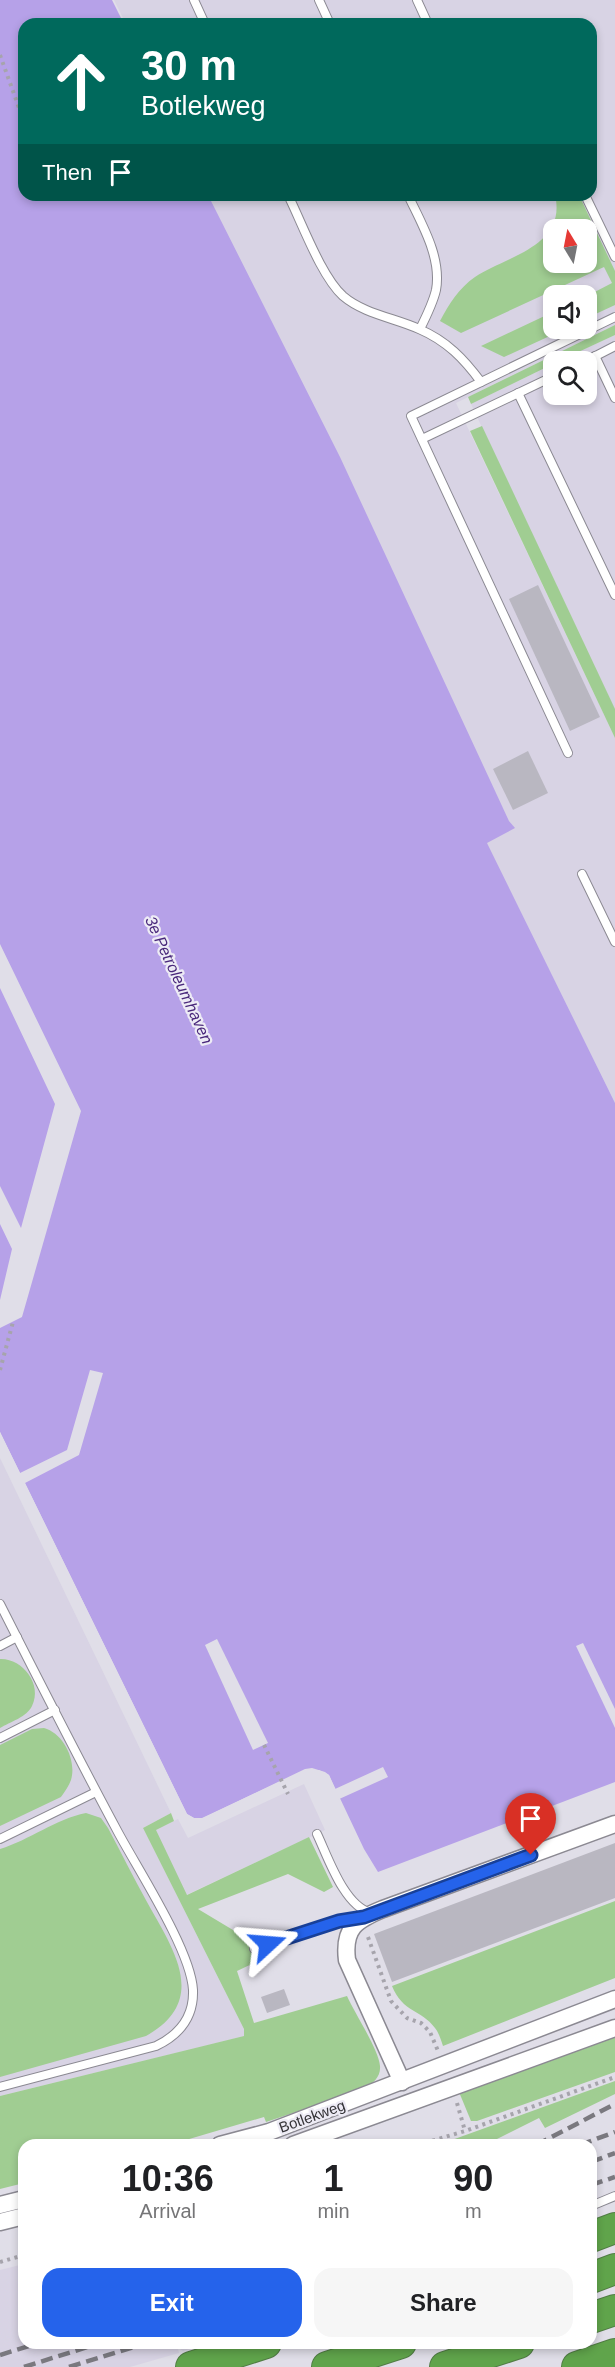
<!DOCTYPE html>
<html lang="en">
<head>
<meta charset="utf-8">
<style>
  body { margin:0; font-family:Helvetica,sans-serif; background:#f6f6f6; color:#202124; height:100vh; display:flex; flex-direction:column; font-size:22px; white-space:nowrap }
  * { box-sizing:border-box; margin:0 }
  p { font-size:20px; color:#757577 }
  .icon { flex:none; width:33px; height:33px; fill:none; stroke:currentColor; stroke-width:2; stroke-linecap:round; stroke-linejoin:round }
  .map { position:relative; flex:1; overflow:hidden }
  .sheet { position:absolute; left:18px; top:2139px; width:579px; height:210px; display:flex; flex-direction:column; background:#fff; border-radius:18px; box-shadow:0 3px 9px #0003 }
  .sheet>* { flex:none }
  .top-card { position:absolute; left:18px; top:18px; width:579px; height:183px; border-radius:18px; box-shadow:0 3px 9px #0003; background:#00695c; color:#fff; overflow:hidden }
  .needle { width:39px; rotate:350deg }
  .fabs { position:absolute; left:543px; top:219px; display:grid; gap:12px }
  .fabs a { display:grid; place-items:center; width:54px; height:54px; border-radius:12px; background:#fff; box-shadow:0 3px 9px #0003; font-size:30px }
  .pin { position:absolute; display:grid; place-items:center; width:51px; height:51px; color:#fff; margin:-62px -26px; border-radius:50% 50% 50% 0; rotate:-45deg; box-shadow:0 0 6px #0007 }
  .pin .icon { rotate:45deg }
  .me { position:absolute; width:66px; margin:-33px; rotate:71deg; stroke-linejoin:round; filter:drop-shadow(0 0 4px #0008) }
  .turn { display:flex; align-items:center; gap:21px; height:126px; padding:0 24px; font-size:27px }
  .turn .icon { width:78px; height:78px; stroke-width:2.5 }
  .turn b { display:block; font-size:42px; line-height:51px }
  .then { display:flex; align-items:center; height:57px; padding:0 24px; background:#0003; gap:12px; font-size:22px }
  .eta { display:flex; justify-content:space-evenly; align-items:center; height:102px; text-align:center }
  .eta b { font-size:36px; font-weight:700; line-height:42px }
  .button { display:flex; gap:12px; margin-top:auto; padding:12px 24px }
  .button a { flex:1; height:69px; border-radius:18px; background:#2563eb; color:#fff; font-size:24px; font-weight:700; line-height:69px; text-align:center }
  .button a+a { background:#f6f6f6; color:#202124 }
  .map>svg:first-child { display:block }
  .built { fill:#d8d3e4; fill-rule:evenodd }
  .green { fill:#a0cd92; fill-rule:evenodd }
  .water { fill:#b6a1e8 }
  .pier { fill:#e0dee8 }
  .building { fill:#b9b7c1 }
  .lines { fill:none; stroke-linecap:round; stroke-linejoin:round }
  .lane-casing { stroke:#8b8992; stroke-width:10 }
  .street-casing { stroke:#8b8992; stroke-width:19 }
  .highway-casing { stroke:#517d44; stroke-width:32 }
  .path { stroke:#a6a4ac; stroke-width:4; stroke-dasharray:3 4.5; stroke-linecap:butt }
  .lane { stroke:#fff; stroke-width:8 }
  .street { stroke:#fff; stroke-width:16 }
  .highway { stroke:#60a44b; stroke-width:30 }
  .rail { stroke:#7a797f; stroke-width:4.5; stroke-dasharray:12 6; stroke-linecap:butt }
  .route-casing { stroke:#184099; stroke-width:15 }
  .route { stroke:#2563eb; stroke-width:10 }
  .labels { text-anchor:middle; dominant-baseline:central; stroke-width:4.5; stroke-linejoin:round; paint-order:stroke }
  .street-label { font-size:15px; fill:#353438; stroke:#edebf5 }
  .water-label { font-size:16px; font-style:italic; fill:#49287b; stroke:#edebf5 }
</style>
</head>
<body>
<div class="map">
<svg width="615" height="2367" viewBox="0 0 615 2367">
  <rect width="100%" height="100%" fill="#e0dee8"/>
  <!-- built -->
  <g class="built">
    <path d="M114,0H615V325L456,403L615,738V1103L486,842L514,828L509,821L208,195H591V24H126ZM554,230H586V262H554ZM554,296H586V328H554Z"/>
    <polygon points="615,335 615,710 471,404 553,364 554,394 586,394 586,362 559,361"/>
    <polygon points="0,1458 171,1813 143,1828 244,2029 245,2036 0,2096"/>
    <polygon points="304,1784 325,1830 186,1895 155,1830 178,1819 188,1838"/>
    <polygon points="24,2264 24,2343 211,2343 183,2351 180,2349 178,2349 179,2353 130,2367 0,2367 0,2270"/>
  </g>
  <!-- green -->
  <g class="green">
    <path d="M555,195H579L615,271V305L587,318V296L612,283L604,267L461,333L440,321C449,304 459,288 475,277C507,256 567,246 555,195ZM554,230H586V262H554Z"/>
    <polygon points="553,312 554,328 565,329 504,357 481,346"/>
    <polygon points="615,325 615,335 559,361 554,362 553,364 471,404 468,397"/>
    <polygon points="482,426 615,709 615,738 470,431"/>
    <path d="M0,1659C22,1658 43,1684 32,1706C27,1717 10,1722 0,1728Z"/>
    <path d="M44,1728C63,1733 77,1760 71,1780C69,1786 65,1791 61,1797L0,1826V1745L32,1729Z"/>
    <path d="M86,1813L101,1818L108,1828C121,1852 133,1877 147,1902C173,1949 210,2000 146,2036L0,2077V1849C30,1840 55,1819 86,1813Z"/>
    <path d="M171,1813L174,1821L156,1830L187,1895L309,1837L333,1887L324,1892L288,1874L198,1909L248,1939L256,1962L237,1971L254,2023L347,1996C354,2012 379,2050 380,2066C381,2077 373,2083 365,2089L266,2122L264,2117L169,2145H24V2183L0,2189V2096L244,2036V2029L143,1828Z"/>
    <path d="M615,1901V1978L443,2046C441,2040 439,2033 435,2028C421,2009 403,2013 392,1986Z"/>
    <polygon points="615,2035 615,2072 477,2121 471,2121 459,2092"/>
    <polygon points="615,2081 615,2094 545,2128 539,2118 485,2145 438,2145"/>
  </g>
  <!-- water -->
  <polygon class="water" points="0,0 112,0 124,24 24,24 24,195 208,195 340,457 509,821 515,828 487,843 615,1103 615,1782 378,1872 364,1849 329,1775 319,1770 305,1770 202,1818 194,1818 187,1814 0,1432"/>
  <!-- pier -->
  <g class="pier">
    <polygon points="0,944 81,1111 22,1317 0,1328 0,1300 12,1249 0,1224 0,1186 21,1228 55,1104 0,988"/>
    <polygon points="90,1370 103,1373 79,1455 25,1483 187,1814 194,1818 203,1818 305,1769 312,1768 325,1772 329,1775 335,1789 383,1767 388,1777 337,1800 332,1790 335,1788 332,1789 327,1777 318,1773 306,1772 203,1821 193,1820 184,1816 0,1439 0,1432 20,1473 67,1450"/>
    <polygon points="217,1639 268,1743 253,1750 205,1645"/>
    <polygon points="583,1643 615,1709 615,1728 576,1646"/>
  </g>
  <!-- building -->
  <g class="building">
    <polygon points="538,585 600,717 570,731 509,599"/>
    <polygon points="528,751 548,793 513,810 493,769"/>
    <polygon points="615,1843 615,1898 392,1982 374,1934"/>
    <polygon points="284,1989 290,2005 267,2013 261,1997"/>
  </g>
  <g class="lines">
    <defs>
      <g id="lane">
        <polyline points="194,0 205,24"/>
        <polyline points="319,0 330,24"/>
        <polyline points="417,0 428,24"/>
        <path d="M288,195C302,223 321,276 343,296C364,314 395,318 419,329C447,341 464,359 481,382"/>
        <path d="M408,195C421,223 442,257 436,290C433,303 426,317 420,329"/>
        <polyline points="585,195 615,257"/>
        <polyline points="595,356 615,398"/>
        <polyline points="584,362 615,346"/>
        <polyline points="518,393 615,595"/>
        <polyline points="422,439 554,376"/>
        <polyline points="568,753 411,416 615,317"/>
        <polyline points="582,874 615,942"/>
        <path d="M0,1604C39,1681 78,1758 119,1834C139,1871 191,1951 193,1990C194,2017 179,2035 156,2046L0,2087"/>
        <polyline points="0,1646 17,1637"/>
        <polyline points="0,1738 55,1710"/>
        <path d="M317,1834C328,1857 344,1906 371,1913"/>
        <polyline points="0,1839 96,1792"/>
        <polyline points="254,1949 313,1929 359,1918"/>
        <polyline points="591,2206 615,2196"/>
      </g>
      <g id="street">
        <path d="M402,2082L347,1960C343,1928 356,1920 383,1909L615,1824"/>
        <polyline points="220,2145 269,2132 615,1999"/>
        <polyline points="293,2145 615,2028"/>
        <polyline points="0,2205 24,2199"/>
        <polyline points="0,2222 24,2216"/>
      </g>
      <g id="highway">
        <polyline points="591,2237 615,2228"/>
        <polyline points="591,2278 615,2269"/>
        <polyline points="591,2318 615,2310"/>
        <polyline points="191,2367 266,2343"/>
        <polyline points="327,2367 401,2343"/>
        <polyline points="445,2367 519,2343"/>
        <polyline points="577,2367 615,2354"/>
      </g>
    </defs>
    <!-- lane casing -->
    <use href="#lane" class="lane-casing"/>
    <!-- street casing -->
    <use href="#street" class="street-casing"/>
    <!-- highway casing -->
    <use href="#highway" class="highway-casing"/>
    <!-- path -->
    <g class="path">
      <polyline points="0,55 23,119"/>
      <polyline points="0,1370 13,1322"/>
      <polyline points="264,1745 288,1794"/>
      <polyline points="368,1937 391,2001 407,2018 421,2023 430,2032 438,2051"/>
      <polyline points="457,2103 465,2131"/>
      <polyline points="418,2145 465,2131 615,2077"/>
      <polyline points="0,2262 24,2255"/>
    </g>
    <!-- lane -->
    <use href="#lane" class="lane"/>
    <!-- street -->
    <use href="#street" class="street"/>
    <!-- highway -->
    <use href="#highway" class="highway"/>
    <!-- rail -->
    <g class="rail">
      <polyline points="536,2145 615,2104"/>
      <polyline points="580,2145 615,2132"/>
      <polyline points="591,2162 615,2153"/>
      <polyline points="591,2185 615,2177"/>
      <polyline points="0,2355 39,2343"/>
      <polyline points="24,2367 100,2343"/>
      <polyline points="69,2367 147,2343"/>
    </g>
  </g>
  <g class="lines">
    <defs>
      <polyline id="route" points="268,1944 339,1921 364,1917 531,1855"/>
    </defs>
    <!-- route casing -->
    <use href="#route" class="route-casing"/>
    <!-- route -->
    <use href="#route" class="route"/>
  </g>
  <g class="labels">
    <!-- street labels -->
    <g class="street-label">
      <text transform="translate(312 2116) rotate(-20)">Botlekweg</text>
    </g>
    <!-- water labels -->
    <g class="water-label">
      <text transform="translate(179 980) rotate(65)">3e Petroleumhaven</text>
    </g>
  </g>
</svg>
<div class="fabs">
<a><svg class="needle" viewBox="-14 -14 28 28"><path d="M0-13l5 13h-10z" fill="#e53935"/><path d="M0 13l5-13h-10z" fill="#757577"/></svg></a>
<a><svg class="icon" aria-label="sound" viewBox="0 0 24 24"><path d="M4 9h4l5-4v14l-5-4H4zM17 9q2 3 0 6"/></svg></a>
<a><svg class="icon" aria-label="search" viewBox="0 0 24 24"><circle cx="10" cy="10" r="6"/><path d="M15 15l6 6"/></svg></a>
</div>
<div class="pin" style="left:531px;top:1855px;background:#d93025"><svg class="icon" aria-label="arrive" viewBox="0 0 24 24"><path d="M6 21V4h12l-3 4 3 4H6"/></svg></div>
<svg class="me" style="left:268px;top:1944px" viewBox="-20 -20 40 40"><path d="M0-17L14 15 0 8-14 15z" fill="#2563eb" stroke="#fff" stroke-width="4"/></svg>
<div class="top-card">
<div class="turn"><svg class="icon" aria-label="ahead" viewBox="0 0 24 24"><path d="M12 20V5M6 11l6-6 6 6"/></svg><div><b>30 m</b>Botlekweg</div></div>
<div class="then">Then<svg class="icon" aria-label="arrive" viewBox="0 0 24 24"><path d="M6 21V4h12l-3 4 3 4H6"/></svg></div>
</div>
<section class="sheet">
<div class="eta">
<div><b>10:36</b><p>Arrival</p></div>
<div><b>1</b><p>min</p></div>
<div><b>90</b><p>m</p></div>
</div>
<div class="button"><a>Exit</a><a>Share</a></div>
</section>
</div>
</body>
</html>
